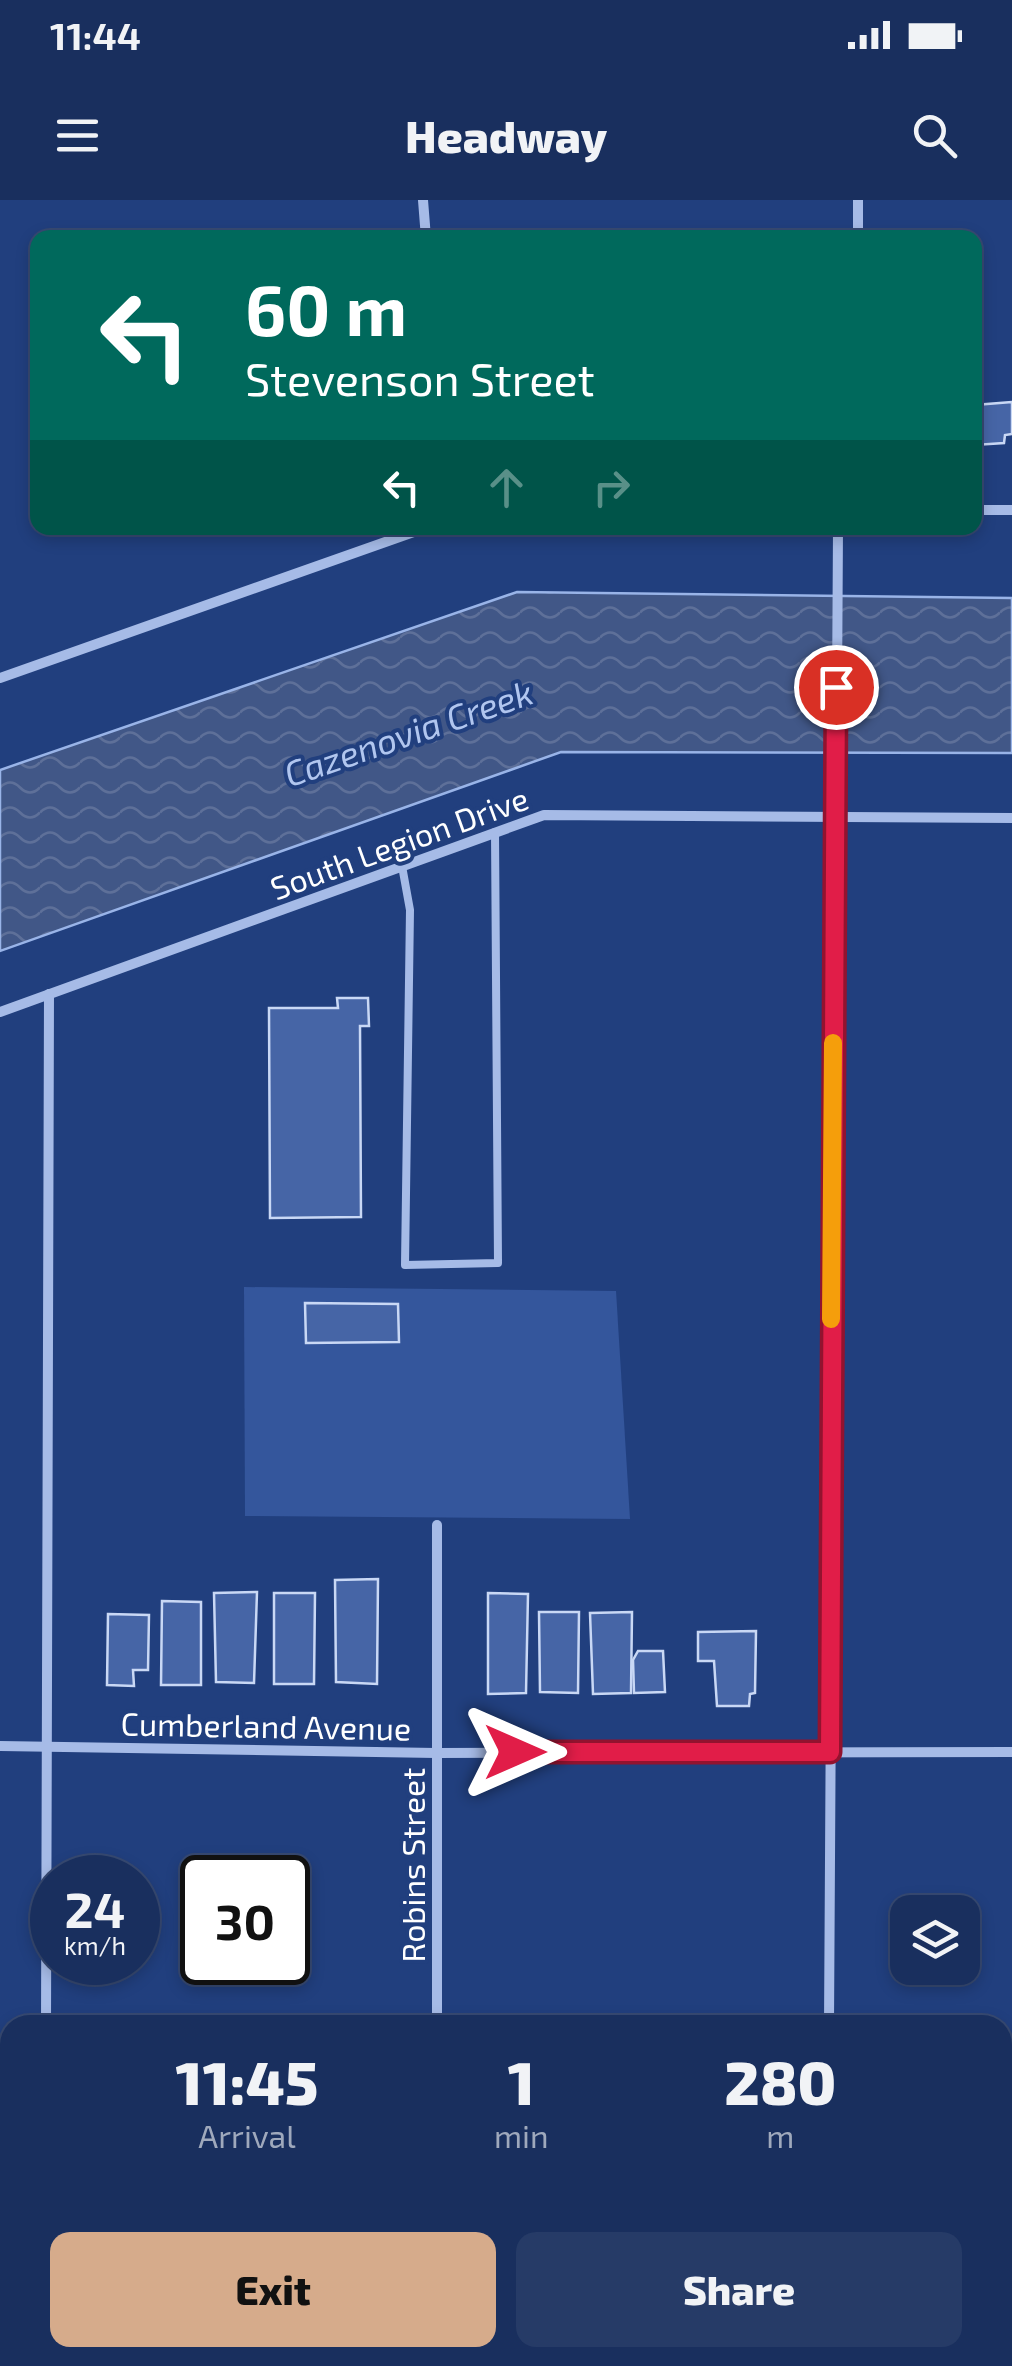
<!DOCTYPE html>
<html lang="en">
<head>
<meta charset="utf-8">
<style>
  body { margin:0; font-family:"Exo 2",sans-serif; background:#263b67; color:#f1f3f6; height:100vh; display:flex; flex-direction:column; font-size:38px; white-space:nowrap }
  * { box-sizing:border-box; margin:0 }
  p { font-size:32px; color:#9fa9bc }
  .icon { flex:none; width:55px; height:55px; fill:none; stroke:currentColor; stroke-width:2; stroke-linecap:round; stroke-linejoin:round }
  .map { position:relative; flex:1; overflow:hidden }
  .side { position:absolute; left:0px; top:1815px; width:1012px; height:352px; display:flex; flex-direction:column; background:#192f5e; border-radius:30px 30px 0 0; box-shadow:0 5px 15px #0003,0 0 0 2px #374a73 }
  .side>* { flex:none }
  .banner { position:absolute; left:30px; top:30px; width:952px; height:305px; border-radius:20px; box-shadow:0 5px 15px #0003,0 0 0 2px #374a73; background:#00695c; color:#fff; overflow:hidden }
  .controls { position:absolute; left:890px; top:1695px; display:grid; gap:20px }
  .controls a { display:grid; place-items:center; width:90px; height:90px; border-radius:20px; background:#192f5e; box-shadow:0 5px 15px #0003,0 0 0 2px #374a73; font-size:50px }
  .speed { position:absolute; left:30px; top:1655px; display:flex; gap:20px; font-size:50px; font-weight:700; text-align:center }
  .speed>* { display:grid; place-content:center; width:130px; height:130px; border-radius:50%; background:#192f5e; box-shadow:0 5px 15px #0003,0 0 0 2px #374a73; line-height:1 }
  .speed small { font-size:25px; font-weight:400 }
  .speed .limit { border:5px solid #111; border-radius:15px; background:#fff; color:#111 }
  .pin { position:absolute; display:grid; place-items:center; width:85px; height:85px; color:#fff; margin:-42px; border:5px solid #fff; border-radius:50%; box-shadow:0 2px 10px #0007 }
  .me { position:absolute; width:110px; margin:-55px; rotate:90deg; stroke-linejoin:round; filter:drop-shadow(0 0 8px #0008) }
  .turn { display:flex; align-items:center; gap:35px; height:210px; padding:0 50px; font-size:45px }
  .turn .icon { width:130px; height:130px; stroke-width:2.5 }
  .turn b { display:block; font-size:70px; line-height:85px }
  .lanes { display:flex; align-items:center; height:95px; padding:0 50px; background:#0003; justify-content:center; gap:50px; direction:ltr }
  .lanes .off { opacity:.35 }
  .eta { display:flex; justify-content:space-evenly; align-items:center; height:170px; text-align:center }
  .eta b { font-size:60px; font-weight:800; line-height:70px }
  .primary-button { display:flex; gap:20px; margin-top:auto; padding:20px 50px }
  .primary-button a { flex:1; height:115px; border-radius:20px; background:#d6ab8b; color:#111; font-size:40px; font-weight:800; line-height:115px; text-align:center }
  .primary-button a+a { background:#263b67; color:#f1f3f6 }
  .status { display:flex; justify-content:space-between; align-items:center; height:70px; padding:0 50px; background:#192f5e; direction:ltr }
  .status svg { height:28px; fill:currentColor }
  header { display:flex; justify-content:space-between; align-items:center; height:130px; padding:0 50px; background:#192f5e; font-size:45px; font-weight:800 }
  .map>svg:first-child { display:block }
  .grass { fill:#34569c }
  .water { fill:url(#water-waves); stroke:#99b4e8; stroke-width:2.5 }
  .building { fill:#4665a6; stroke:#c9d8f5; stroke-width:2.5 }
  .lines { fill:none; stroke-linecap:round; stroke-linejoin:round }
  .service { stroke:#a6bbe7; stroke-width:8 }
  .minor { stroke:#a6bbe7; stroke-width:10 }
  .route-casing { stroke:#92132f; stroke-width:25 }
  .route { stroke:#e11d48; stroke-width:18 }
  .slow { stroke:#f59e0b; stroke-width:18 }
  .labels { text-anchor:middle; dominant-baseline:central; stroke-width:8; stroke-linejoin:round; paint-order:stroke }
  .street-label { font-size:32px; fill:#fff; stroke:#213f7e }
  .water-label { font-size:35px; font-style:italic; fill:#b1c6ef; stroke:#213f7e }
</style>
</head>
<body>
<div class="status"><b>11:44</b><svg viewBox="0 0 49 12"><path d="M0 12V9h3v3zM5 12V6h3v6zM10 12V3h3v9zM15 12V0h3v12zM26 1h20v11H26zM47 4h2v5h-2z"/></svg></div>
<header><svg class="icon" aria-label="menu" viewBox="0 0 24 24"><path d="M4 6h16M4 12h16M4 18h16"/></svg>Headway<svg class="icon" aria-label="search" viewBox="0 0 24 24"><circle cx="10" cy="10" r="6"/><path d="M15 15l6 6"/></svg></header>
<div class="map">
<svg width="1012" height="2166" viewBox="0 0 1012 2166">
  <defs>
    <pattern id="water-waves" width="16" height="10" patternUnits="userSpaceOnUse" patternTransform="scale(2.5)"><rect width="16" height="10" fill="#415787"/><path d="M0 5q4-4 8 0t8 0" fill="none" stroke="#5e7099"/></pattern>
  </defs>
  <rect width="100%" height="100%" fill="#213f7e"/>
  <!-- grass -->
  <polygon class="grass" points="244,1087 616,1091 630,1319 245,1316"/>
  <!-- water -->
  <polygon class="water" points="517,392 1012,398 1012,553 561,552 0,751 0,570"/>
  <!-- building -->
  <g class="building">
    <polygon points="1012,202 1012,234 1005,235 1004,243 975,245 975,205"/>
    <polygon points="337,798 368,798 369,826 360,826 361,1017 270,1018 269,808 338,808"/>
    <polygon points="305,1103 398,1104 399,1142 306,1143"/>
    <polygon points="378,1379 377,1484 336,1482 335,1380"/>
    <polygon points="257,1392 254,1483 216,1482 214,1393"/>
    <polygon points="274,1393 315,1393 314,1484 274,1484"/>
    <polygon points="488,1393 528,1394 526,1493 488,1494"/>
    <polygon points="162,1401 201,1402 201,1485 161,1485"/>
    <polygon points="539,1412 579,1412 578,1493 540,1492"/>
    <polygon points="632,1412 631,1493 593,1494 590,1413"/>
    <polygon points="108,1414 149,1415 148,1470 133,1470 134,1486 107,1485"/>
    <polygon points="756,1431 755,1493 750,1494 749,1506 717,1506 714,1461 698,1461 698,1432"/>
    <polygon points="638,1451 663,1451 665,1492 634,1493 633,1460"/>
  </g>
  <g class="lines">
    <!-- service -->
    <polyline class="service" points="402,666 410,710 405,1065 498,1063 495,632"/>
    <!-- minor -->
    <g class="minor">
      <polyline points="423,0 426,38"/>
      <polyline points="858,0 858,38"/>
      <polyline points="975,310 1012,310"/>
      <polyline points="0,478 425,328"/>
      <polyline points="0,812 544,615 1012,618"/>
      <polyline points="437,1325 437,1825"/>
      <polyline points="0,1546 436,1553 1012,1552"/>
      <polyline points="46,1825 49,794"/>
      <polyline points="829,1825 838,328"/>
      <polyline points="438,2158 438,2166"/>
      <polyline points="830,2158 830,2166"/>
      <polyline points="45,2166 45,2158"/>
    </g>
  </g>
  <g class="lines">
    <defs>
      <polyline id="route" points="515,1552 830,1552 836,487"/>
    </defs>
    <!-- route casing -->
    <use href="#route" class="route-casing"/>
    <!-- route -->
    <use href="#route" class="route"/>
    <!-- slow -->
    <polyline class="slow" points="831,1119 833,843"/>
  </g>
  <g class="labels">
    <!-- street labels -->
    <g class="street-label">
      <text transform="translate(399 642) rotate(-20)">South Legion Drive</text>
      <text transform="translate(266 1525) rotate(1)">Cumberland Avenue</text>
      <text transform="translate(412 1665) rotate(-90)">Robins Street</text>
    </g>
    <!-- water labels -->
    <g class="water-label">
      <text transform="translate(408 532) rotate(-19)">Cazenovia Creek</text>
    </g>
  </g>
</svg>
<div class="controls">
<a><svg class="icon" aria-label="layers" viewBox="0 0 24 24"><path d="M12 4l9 5-9 5-9-5zM3 14l9 5 9-5"/></svg></a>
</div>
<div class="speed"><div>24<small>km/h</small></div><div class="limit">30</div></div>
<div class="pin" style="left:836px;top:487px;background:#d93025"><svg class="icon" aria-label="arrive" viewBox="0 0 24 24"><path d="M6 21V4h12l-3 4 3 4H6"/></svg></div>
<svg class="me" style="left:515px;top:1552px" viewBox="-20 -20 40 40"><path d="M0-17L14 15 0 8-14 15z" fill="#e11d48" stroke="#fff" stroke-width="4"/></svg>
<div class="banner">
<div class="turn"><svg class="icon" aria-label="left" viewBox="0 0 24 24"><path d="M17 20v-9H6M10 6l-5 5 5 5"/></svg><div><b>60 m</b>Stevenson Street</div></div>
<div class="lanes"><svg class="icon" aria-label="left" viewBox="0 0 24 24"><path d="M17 20v-9H6M10 6l-5 5 5 5"/></svg><svg class="icon off" aria-label="ahead" viewBox="0 0 24 24"><path d="M12 20V5M6 11l6-6 6 6"/></svg><svg class="icon off" aria-label="right" viewBox="0 0 24 24"><path d="M7 20v-9h11M14 6l5 5-5 5"/></svg></div>
</div>
<section class="side">
<div class="eta">
<div><b>11:45</b><p>Arrival</p></div>
<div><b>1</b><p>min</p></div>
<div><b>280</b><p>m</p></div>
</div>
<div class="primary-button"><a>Exit</a><a>Share</a></div>
</section>
</div>
</body>
</html>
